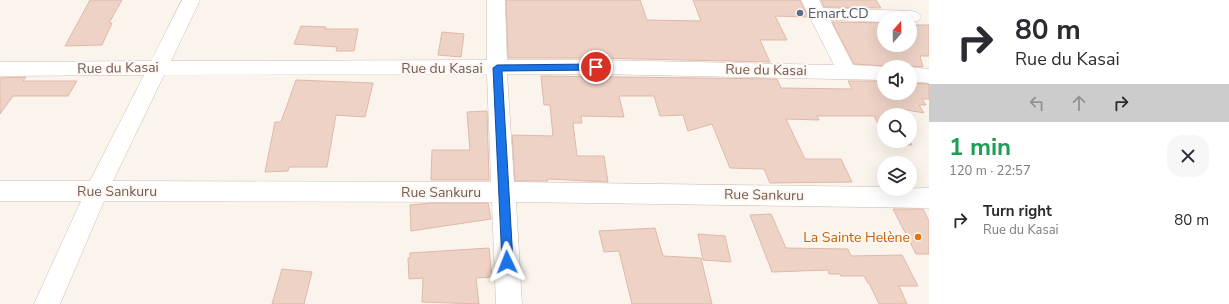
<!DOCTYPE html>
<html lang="en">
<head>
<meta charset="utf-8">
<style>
  body { margin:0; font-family:"Nunito Sans",sans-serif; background:#f7f7f7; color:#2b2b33; height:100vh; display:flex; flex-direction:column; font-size:15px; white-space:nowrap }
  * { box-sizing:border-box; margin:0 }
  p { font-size:13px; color:#7c7c81 }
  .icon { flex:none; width:22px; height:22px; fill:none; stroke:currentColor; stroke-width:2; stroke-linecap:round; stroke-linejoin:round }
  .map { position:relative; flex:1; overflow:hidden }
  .sheet { display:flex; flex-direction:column; background:#fff; width:300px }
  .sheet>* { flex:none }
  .top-card { background:#fff; color:#2b2b33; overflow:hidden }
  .needle { width:26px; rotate:20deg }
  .fabs { position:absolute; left:877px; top:12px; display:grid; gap:8px }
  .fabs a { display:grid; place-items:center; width:40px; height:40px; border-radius:50%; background:#fff; box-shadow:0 4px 16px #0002; font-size:20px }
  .pin { position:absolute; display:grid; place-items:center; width:34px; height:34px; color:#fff; margin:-17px; border:2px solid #fff; border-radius:50%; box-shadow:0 1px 4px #0007 }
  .me { position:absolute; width:44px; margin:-22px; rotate:358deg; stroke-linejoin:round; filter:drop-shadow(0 0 3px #0008) }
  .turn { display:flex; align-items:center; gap:14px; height:84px; padding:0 20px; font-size:18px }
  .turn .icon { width:52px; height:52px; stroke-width:2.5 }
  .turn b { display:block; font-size:28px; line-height:34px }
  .lanes { display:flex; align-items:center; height:38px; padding:0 20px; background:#0003; justify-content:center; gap:20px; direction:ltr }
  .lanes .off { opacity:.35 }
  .round { display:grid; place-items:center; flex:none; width:42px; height:42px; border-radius:16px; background:#f7f7f7 }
  .summary { display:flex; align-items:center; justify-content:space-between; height:68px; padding:0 20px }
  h1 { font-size:24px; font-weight:700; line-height:30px; color:#1e9e55 }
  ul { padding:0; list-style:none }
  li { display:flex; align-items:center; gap:12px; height:60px; padding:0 20px }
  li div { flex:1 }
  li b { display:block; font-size:15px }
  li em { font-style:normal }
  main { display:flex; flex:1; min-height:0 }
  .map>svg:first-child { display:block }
  .building { fill:#eed2c6; stroke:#dfb8a8 }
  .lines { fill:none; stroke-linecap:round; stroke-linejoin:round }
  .minor-casing { stroke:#cdbcb3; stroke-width:1 }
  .minor { fill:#fff; fill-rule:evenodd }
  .route { fill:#1a73e8; stroke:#114b97 }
  .service-dot { fill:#5c6f8a; stroke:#fef8f3; stroke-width:1.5 }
  .food-dot { fill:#e8710a; stroke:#fef8f3; stroke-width:1.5 }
  .labels { text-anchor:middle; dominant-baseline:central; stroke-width:4; stroke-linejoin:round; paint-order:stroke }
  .service-label { font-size:14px; fill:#4e5e75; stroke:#fef8f3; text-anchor:start }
  .street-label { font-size:14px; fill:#755a51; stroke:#fef8f3 }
  .food-label { font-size:14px; fill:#c56008; stroke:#fef8f3; text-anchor:end }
</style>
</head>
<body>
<main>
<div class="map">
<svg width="929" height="304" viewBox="0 0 929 304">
  <rect width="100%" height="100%" fill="#fbf4ec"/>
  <!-- building -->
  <g class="building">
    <polygon points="90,0 122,0 109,23 112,23 102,45 65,46"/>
    <polygon points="506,0 640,0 647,20 701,21 693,0 800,0 808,17 775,16 787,40 760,40 770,62 596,58 508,58"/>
    <polygon points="821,0 876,0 881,8 824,7"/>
    <polygon points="832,22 884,23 884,45 910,45 910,25 929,25 929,56 920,56 923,67 909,66 908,67 889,67 888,66 854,64"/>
    <polygon points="301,26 326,27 325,29 358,29 354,51 336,51 337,47 294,44"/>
    <polygon points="442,32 464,34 461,57 438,55"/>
    <polygon points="541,76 777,79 781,88 852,89 848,81 884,81 884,93 910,93 910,83 929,84 929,99 922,99 926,105 919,105 924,113 901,109 906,115 884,115 884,135 874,116 817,116 819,120 786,119 805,159 841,159 852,182 770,183 764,169 730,168 712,124 688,131 683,115 660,116 654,96 619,96 624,117 581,116 582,123 573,123 577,156 604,156 608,182 548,179 548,181 515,181 512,135 553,136 550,105 544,105"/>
    <polygon points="26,77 23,81 77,81 68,96 13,96 0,114 0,78"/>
    <polygon points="296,80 373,83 365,117 336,115 327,167 289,167 288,171 265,172 275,122 281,122"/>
    <polygon points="487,111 489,180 431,180 432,150 470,150 467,112"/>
    <polygon points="887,141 910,141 912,145 889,145"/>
    <polygon points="431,203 488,203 491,219 411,231 410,205"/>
    <polygon points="893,209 923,209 929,221 929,254 916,254"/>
    <polygon points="771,214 786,248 848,249 851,256 902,255 918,286 899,286 907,304 879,304 869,283 868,283 864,276 841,276 840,274 829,274 828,270 772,272 750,215"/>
    <polygon points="655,228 663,256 701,258 712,304 632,304 619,251 604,252 599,231"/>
    <polygon points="698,234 725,236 731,262 703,260"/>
    <polygon points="489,248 492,277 476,278 479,304 422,302 423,278 409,279 408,258 410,258 410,253"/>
    <polygon points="282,269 312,272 304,304 272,304"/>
  </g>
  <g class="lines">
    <defs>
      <g id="minor">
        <path d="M182,0H200L171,61L487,60V0H505L507,60H596L834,65L801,0H819L823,8L912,11L918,13L921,17L918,21L910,23V19H884V22L830,20L853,65L888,67H884V80L596,74H507L514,182L884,187V189L929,188V208L516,202L522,304H496L492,202L104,201L60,304H34L81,201H0V181H90L144,75L0,76V62L151,61ZM487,74L491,182L113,181L164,75Z"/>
        <polygon points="909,67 910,67 929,69 929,83 910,81"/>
      </g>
    </defs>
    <!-- minor casing -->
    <use href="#minor" class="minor-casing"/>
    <!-- minor -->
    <use href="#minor" class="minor"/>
  </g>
  <!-- route -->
  <polygon class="route" points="596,64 600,67 596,70 502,71 513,262 511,265 507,267 504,265 502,262 493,68 497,65"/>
  <!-- markers -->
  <circle class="service-dot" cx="800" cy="13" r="4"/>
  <circle class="food-dot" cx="918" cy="237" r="4"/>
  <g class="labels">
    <!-- service labels -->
    <g class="service-label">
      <text x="808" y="13">Emart.CD</text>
    </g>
    <!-- street labels -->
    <g class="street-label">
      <text transform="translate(118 68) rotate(-1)">Rue du Kasai</text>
      <text x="442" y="68">Rue du Kasai</text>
      <text transform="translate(766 70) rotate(1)">Rue du Kasai</text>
      <text x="117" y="191">Rue Sankuru</text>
      <text x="441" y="192">Rue Sankuru</text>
      <text transform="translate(764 195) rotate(1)">Rue Sankuru</text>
    </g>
    <!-- food labels -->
    <g class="food-label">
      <text x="910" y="237">La Sainte Helène</text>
    </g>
  </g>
</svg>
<div class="fabs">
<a><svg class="needle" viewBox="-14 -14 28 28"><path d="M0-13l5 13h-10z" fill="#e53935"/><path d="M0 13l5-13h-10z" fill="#7c7c81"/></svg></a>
<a><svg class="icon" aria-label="sound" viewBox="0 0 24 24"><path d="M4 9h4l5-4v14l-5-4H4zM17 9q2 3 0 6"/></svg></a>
<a><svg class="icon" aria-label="search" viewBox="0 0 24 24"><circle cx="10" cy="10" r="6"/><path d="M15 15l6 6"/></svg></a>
<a><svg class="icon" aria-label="layers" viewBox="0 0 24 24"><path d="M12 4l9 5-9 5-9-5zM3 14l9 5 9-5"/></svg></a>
</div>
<div class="pin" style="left:596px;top:67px;background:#d93025"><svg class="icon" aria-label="arrive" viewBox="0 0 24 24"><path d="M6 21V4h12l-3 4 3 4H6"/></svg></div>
<svg class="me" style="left:507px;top:262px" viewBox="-20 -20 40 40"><path d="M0-17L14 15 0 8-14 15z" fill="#1a73e8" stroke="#fff" stroke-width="4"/></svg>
</div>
<section class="sheet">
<div class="top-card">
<div class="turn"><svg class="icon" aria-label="right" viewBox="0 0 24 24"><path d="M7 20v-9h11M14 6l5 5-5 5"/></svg><div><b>80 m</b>Rue du Kasai</div></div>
<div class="lanes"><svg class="icon off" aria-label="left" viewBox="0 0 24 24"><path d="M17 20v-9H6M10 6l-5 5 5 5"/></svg><svg class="icon off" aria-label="ahead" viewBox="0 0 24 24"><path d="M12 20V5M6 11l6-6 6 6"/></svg><svg class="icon" aria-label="right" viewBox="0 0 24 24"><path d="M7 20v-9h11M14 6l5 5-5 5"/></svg></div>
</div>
<div class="summary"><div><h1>1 min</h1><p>120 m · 22:57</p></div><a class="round"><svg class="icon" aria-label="close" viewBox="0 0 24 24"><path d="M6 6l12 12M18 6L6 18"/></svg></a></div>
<ul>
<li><svg class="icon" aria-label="right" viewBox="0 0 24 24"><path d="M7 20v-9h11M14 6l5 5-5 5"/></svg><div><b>Turn right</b><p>Rue du Kasai</p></div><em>80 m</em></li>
</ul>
</section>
</main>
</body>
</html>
